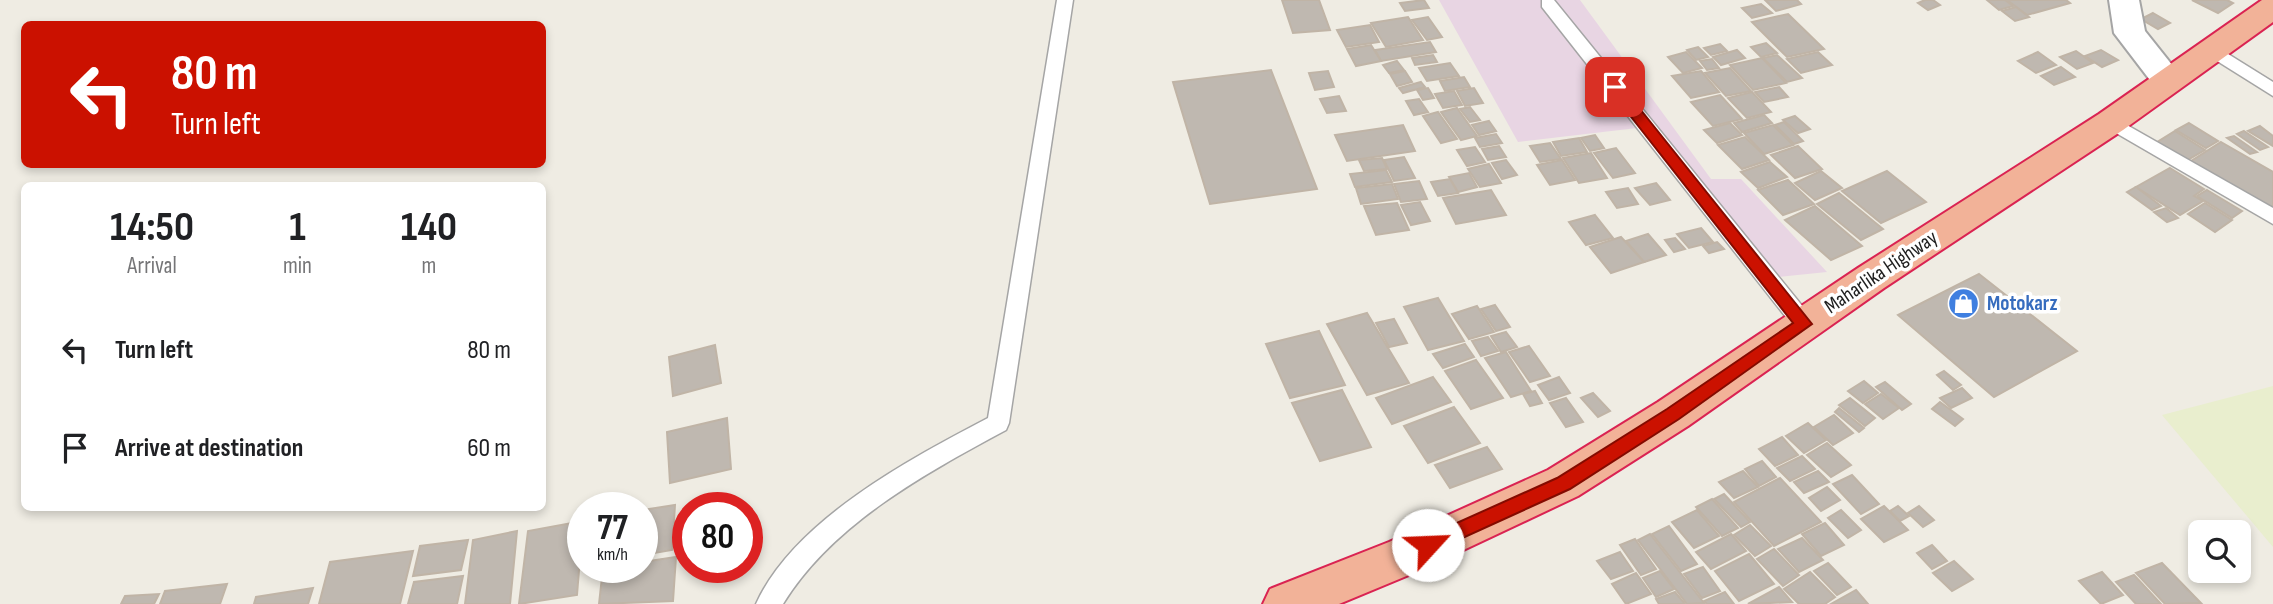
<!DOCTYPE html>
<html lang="en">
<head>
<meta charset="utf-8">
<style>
  body { margin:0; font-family:"Sofia Sans Condensed",sans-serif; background:#f2f2f2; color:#202124; height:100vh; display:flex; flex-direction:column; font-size:26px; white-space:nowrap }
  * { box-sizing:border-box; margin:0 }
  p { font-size:23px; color:#757577 }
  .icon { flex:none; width:38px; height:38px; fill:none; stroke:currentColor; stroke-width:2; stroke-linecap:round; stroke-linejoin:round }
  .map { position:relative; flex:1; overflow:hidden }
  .sheet { position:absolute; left:21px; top:182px; width:525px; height:329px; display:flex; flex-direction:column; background:#fff; border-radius:10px; box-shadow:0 4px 10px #0003 }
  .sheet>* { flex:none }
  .banner { position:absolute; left:21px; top:21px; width:525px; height:147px; border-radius:10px; box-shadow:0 4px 10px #0003; background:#cb1100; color:#fff; overflow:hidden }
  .buttons { position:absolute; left:2188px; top:520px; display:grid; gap:14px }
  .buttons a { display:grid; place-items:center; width:63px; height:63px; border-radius:10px; background:#fff; box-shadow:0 4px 10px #0003; font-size:35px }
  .speed { position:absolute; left:567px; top:492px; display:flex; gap:14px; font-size:35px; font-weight:700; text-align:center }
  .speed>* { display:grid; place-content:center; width:91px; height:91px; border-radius:50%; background:#fff; box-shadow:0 4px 10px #0003; line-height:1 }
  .speed small { font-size:18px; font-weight:400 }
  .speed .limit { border:10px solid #d22; background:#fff; color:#111 }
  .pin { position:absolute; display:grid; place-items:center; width:60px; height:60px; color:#fff; margin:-30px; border-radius:14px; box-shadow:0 4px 10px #0006 }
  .me { position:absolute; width:77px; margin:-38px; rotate:65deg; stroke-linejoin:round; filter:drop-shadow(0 0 5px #0008) }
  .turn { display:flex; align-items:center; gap:24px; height:147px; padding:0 35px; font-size:32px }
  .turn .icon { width:91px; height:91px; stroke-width:2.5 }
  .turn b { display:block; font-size:49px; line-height:60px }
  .eta { display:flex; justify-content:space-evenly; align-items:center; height:119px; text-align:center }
  .eta b { font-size:42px; font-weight:700; line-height:49px }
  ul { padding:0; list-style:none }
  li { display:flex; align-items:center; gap:21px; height:98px; padding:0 35px }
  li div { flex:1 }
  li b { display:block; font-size:26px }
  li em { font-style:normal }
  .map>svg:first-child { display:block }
  .industrial { fill:#e8d5e3 }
  .farmland { fill:#e9eece }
  .building { fill:#bfb8b0; stroke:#c0b4a6; stroke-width:2 }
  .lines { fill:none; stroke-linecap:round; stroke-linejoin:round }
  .service-casing { stroke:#a5a5a5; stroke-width:3 }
  .minor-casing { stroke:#a5a5a5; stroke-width:4 }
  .trunk-casing { stroke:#da2352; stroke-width:4 }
  .service { fill:#fff; fill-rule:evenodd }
  .minor { fill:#fff; fill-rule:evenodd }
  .trunk { fill:#f2b298; fill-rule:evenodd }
  .route { fill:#cb1100; stroke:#840b00; stroke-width:2 }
  .labels { text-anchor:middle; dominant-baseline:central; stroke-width:7; stroke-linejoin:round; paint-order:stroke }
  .street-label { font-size:21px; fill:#1e1e1e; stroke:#fff }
  .shop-label { font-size:21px; font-weight:bold; fill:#366cbe; stroke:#fff; text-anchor:start }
</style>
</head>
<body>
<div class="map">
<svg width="2273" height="604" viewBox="0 0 2273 604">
  <rect width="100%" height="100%" fill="#efece3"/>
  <!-- industrial -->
  <polygon class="industrial" points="1439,0 1580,0 1711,179 1741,179 1827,272 1757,279 1637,128 1518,142"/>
  <!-- farmland -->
  <polygon class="farmland" points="2273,386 2273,547 2162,415"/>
  <!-- building -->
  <g class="building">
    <polygon points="1282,0 1319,0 1330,30 1293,33"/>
    <polygon points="1424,0 1429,8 1405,11 1400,3"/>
    <polygon points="1765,0 1797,0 1801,4 1776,11"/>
    <polygon points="1925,0 1933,0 1940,5 1928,10 1918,3"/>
    <polygon points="1987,0 2005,0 2013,6 1999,10"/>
    <polygon points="2007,0 2066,0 2070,3 2027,15"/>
    <polygon points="2192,0 2227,0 2233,3 2218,13"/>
    <polygon points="1761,4 1772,13 1752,18 1742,8"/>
    <polygon points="2016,7 2029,17 2015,21 2002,11"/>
    <polygon points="2153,13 2170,23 2158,29 2141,19"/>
    <polygon points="1788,14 1824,49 1787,57 1752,22"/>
    <polygon points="1408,17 1423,40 1386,47 1371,23"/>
    <polygon points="1428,17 1442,37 1427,40 1412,20"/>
    <polygon points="1370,25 1379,42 1346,47 1337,30"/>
    <polygon points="1430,42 1436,52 1381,61 1375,50"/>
    <polygon points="1766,43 1777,53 1761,57 1751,47"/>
    <polygon points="1720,44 1727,51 1711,55 1704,48"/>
    <polygon points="1371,45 1381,61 1356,66 1347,49"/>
    <polygon points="1698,47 1708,57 1696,60 1687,50"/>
    <polygon points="1737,50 1745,58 1721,65 1713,57"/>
    <polygon points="2101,50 2118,60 2102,67 2085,56"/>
    <polygon points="2076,51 2093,63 2077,69 2060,57"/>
    <polygon points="1686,52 1702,68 1683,73 1668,57"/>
    <polygon points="1818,52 1832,65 1801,73 1787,59"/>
    <polygon points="2038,52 2056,65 2036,73 2018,61"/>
    <polygon points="1433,55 1437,62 1415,65 1412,58"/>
    <polygon points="1777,55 1802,78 1787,82 1763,58"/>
    <polygon points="1762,58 1786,83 1753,90 1730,65"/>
    <polygon points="1712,59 1719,68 1707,70 1700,61"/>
    <polygon points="1397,61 1404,70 1389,73 1383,65"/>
    <polygon points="1450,63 1459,76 1427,81 1419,68"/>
    <polygon points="2061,67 2075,77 2054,85 2041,76"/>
    <polygon points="1730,68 1751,91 1726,96 1705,73"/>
    <polygon points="1271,70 1317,189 1210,204 1173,82"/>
    <polygon points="1328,71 1334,87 1315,90 1309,73"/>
    <polygon points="1405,71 1412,82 1397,86 1390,74"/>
    <polygon points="1701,71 1719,92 1691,98 1672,76"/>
    <polygon points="1464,77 1470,87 1445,91 1440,81"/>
    <polygon points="1421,82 1425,87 1403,93 1399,88"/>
    <polygon points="1779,87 1788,97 1764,102 1755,92"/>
    <polygon points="1428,88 1434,98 1423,100 1417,90"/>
    <polygon points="1474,88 1483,103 1465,106 1457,91"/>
    <polygon points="1454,91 1462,105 1443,108 1435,94"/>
    <polygon points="1752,92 1771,112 1747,118 1728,98"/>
    <polygon points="1720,95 1742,119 1713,126 1691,102"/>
    <polygon points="1339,96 1346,111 1327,113 1320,99"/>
    <polygon points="1419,99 1428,112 1414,115 1406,101"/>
    <polygon points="1470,107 1480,120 1470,122 1460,109"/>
    <polygon points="1457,108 1477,136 1461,140 1441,112"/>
    <polygon points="1438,112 1457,139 1441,143 1423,116"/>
    <polygon points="1764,115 1772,123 1742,132 1734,123"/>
    <polygon points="1795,116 1810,129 1798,133 1783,120"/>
    <polygon points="1489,121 1496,131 1479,135 1472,125"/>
    <polygon points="1784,122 1803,141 1794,144 1775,125"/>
    <polygon points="1730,123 1742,135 1717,143 1704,130"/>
    <polygon points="2189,123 2218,141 2206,148 2176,130"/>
    <polygon points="1403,125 1415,151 1347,161 1335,135"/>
    <polygon points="1773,125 1793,145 1764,154 1744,133"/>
    <polygon points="2260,126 2273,136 2273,146 2248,131"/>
    <polygon points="2175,131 2205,150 2184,162 2154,144"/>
    <polygon points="2244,131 2268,147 2260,150 2237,134"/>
    <polygon points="1496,134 1502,143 1480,147 1475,138"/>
    <polygon points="1595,135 1604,148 1590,151 1581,138"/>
    <polygon points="2234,136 2257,152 2250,154 2227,138"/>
    <polygon points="1745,137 1769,160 1742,169 1718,145"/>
    <polygon points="1579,138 1587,152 1561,156 1553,142"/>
    <polygon points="2221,142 2273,172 2273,205 2266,210 2188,163"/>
    <polygon points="1550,143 1561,159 1540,162 1530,146"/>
    <polygon points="1499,146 1506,157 1488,160 1482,149"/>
    <polygon points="1798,146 1822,169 1795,178 1771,155"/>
    <polygon points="1475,147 1485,162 1467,166 1457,150"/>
    <polygon points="1616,148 1635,173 1613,178 1594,153"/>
    <polygon points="1591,153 1607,178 1579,183 1563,158"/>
    <polygon points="1404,157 1415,178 1394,181 1384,160"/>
    <polygon points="1382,158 1387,169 1364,171 1359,160"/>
    <polygon points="1506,160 1517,175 1502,179 1492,163"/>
    <polygon points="1562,160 1575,180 1550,185 1537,165"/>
    <polygon points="1770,162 1787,177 1758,188 1741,172"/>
    <polygon points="1489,164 1501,183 1480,187 1468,169"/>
    <polygon points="2170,168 2204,189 2194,196 2203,201 2180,215 2136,187"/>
    <polygon points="1386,170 1392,182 1355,187 1350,174"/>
    <polygon points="1821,171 1842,188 1815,200 1795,183"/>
    <polygon points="1887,171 1926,202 1881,223 1842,191"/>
    <polygon points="1469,173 1477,187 1458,192 1449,177"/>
    <polygon points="1450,179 1458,193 1438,196 1431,182"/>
    <polygon points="1788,180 1814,204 1783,215 1758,190"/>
    <polygon points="1419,181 1427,199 1401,202 1394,184"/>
    <polygon points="1656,183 1670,200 1650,205 1635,188"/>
    <polygon points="1392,184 1398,199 1361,204 1356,188"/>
    <polygon points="2136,187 2161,206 2152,210 2127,192"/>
    <polygon points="1628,188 1638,204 1617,208 1606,192"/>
    <polygon points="1491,190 1506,215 1456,224 1443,198"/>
    <polygon points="2207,190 2242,211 2232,218 2197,196"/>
    <polygon points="1839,193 1883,229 1861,240 1817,204"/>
    <polygon points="1420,202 1430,221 1411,225 1401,205"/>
    <polygon points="1397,203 1409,230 1376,235 1364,206"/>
    <polygon points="2205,203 2232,220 2215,232 2188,214"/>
    <polygon points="1815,206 1862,246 1831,260 1785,220"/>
    <polygon points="2166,208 2178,218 2167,222 2154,212"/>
    <polygon points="1595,215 1613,238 1586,245 1569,222"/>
    <polygon points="1701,228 1713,242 1689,248 1677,234"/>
    <polygon points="1648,234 1666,255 1644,262 1626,241"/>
    <polygon points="1621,237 1644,262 1611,273 1590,247"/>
    <polygon points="1675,238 1685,249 1674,252 1665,240"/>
    <polygon points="1717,242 1724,249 1709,253 1703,246"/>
    <polygon points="1979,274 2077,351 1994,397 1898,315"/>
    <polygon points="1438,298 1464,341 1428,350 1404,307"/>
    <polygon points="1495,305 1510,327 1496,331 1481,309"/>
    <polygon points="1477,306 1494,332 1469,339 1452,314"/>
    <polygon points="1367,313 1409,383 1367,395 1327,324"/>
    <polygon points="1394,319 1407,343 1389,347 1376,323"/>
    <polygon points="1319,331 1345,385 1290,398 1266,344"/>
    <polygon points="1506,332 1517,347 1501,352 1491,336"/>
    <polygon points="1488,337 1498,351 1481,356 1472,341"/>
    <polygon points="1465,344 1474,357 1443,368 1433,354"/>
    <polygon points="715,345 721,383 673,396 669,357"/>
    <polygon points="1529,346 1550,376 1530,382 1509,352"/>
    <polygon points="1506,352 1531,391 1511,397 1485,358"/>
    <polygon points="1476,360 1503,398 1471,409 1445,371"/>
    <polygon points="1944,371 1961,385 1953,390 1937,375"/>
    <polygon points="1433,377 1451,402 1392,424 1376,398"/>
    <polygon points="1559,377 1570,393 1549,400 1538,385"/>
    <polygon points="1864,381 1878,393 1863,403 1848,391"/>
    <polygon points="1885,382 1911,404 1902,410 1876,387"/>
    <polygon points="1962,388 1972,398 1951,408 1940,398"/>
    <polygon points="1342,390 1371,447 1320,461 1292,403"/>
    <polygon points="1535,391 1542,403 1530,406 1523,394"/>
    <polygon points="1593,393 1610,411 1598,417 1581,398"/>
    <polygon points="1881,394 1899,408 1883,419 1865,404"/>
    <polygon points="1566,398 1583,422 1566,427 1550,403"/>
    <polygon points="1850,398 1875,418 1865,426 1839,405"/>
    <polygon points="1940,402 1963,419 1955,426 1932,409"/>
    <polygon points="1454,407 1480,443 1428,463 1404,426"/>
    <polygon points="1839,408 1864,428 1859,432 1835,412"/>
    <polygon points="1834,415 1853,433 1833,445 1814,427"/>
    <polygon points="727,418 731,469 670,483 667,432"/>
    <polygon points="1808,423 1826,440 1804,453 1786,436"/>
    <polygon points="1782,437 1798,455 1775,466 1759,449"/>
    <polygon points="1827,443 1851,465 1831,477 1807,455"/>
    <polygon points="1487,447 1502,469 1450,488 1435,465"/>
    <polygon points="1802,456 1815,469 1790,481 1777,468"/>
    <polygon points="1762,461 1776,477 1759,486 1745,469"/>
    <polygon points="1743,471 1758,487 1734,498 1719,482"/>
    <polygon points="1818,471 1829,482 1804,493 1794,482"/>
    <polygon points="1852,475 1879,504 1861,514 1833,484"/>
    <polygon points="1780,478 1821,522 1774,546 1734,502"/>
    <polygon points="1827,487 1840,500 1821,511 1809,498"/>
    <polygon points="1724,494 1750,522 1741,527 1714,499"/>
    <polygon points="1712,499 1738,528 1722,536 1696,507"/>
    <polygon points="675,505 672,550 642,555 642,510"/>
    <polygon points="1884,506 1908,530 1884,542 1861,519"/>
    <polygon points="1898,506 1909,516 1900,521 1890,511"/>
    <polygon points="1919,506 1934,520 1923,527 1908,513"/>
    <polygon points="1697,510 1719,536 1694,548 1672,522"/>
    <polygon points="1841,510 1861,530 1848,538 1828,518"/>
    <polygon points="583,521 577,595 519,604 528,531"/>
    <polygon points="1825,523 1844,545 1821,556 1802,534"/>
    <polygon points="1750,525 1771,546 1755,556 1734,535"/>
    <polygon points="1669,526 1697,564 1681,571 1652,534"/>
    <polygon points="517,531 510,604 465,604 473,540"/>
    <polygon points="1650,534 1704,603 1687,604 1638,540"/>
    <polygon points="1731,534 1746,551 1711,569 1696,552"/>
    <polygon points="1802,538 1823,560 1799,572 1778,549"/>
    <polygon points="1635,539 1656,569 1641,575 1620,545"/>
    <polygon points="468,540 461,570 413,576 420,546"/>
    <polygon points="1932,545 1947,561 1932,569 1917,553"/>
    <polygon points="1774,549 1799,575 1783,586 1757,559"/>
    <polygon points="413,551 400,604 319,604 330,562"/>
    <polygon points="1620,552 1633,571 1611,579 1597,561"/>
    <polygon points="1749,554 1774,584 1739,601 1715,571"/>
    <polygon points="676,557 673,601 599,604 603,568 642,567 642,562"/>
    <polygon points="1954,561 1973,579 1952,591 1933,573"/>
    <polygon points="1828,563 1851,587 1837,595 1814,571"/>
    <polygon points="2162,563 2201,603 2165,604 2136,573"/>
    <polygon points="1703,567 1720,591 1702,598 1684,574"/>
    <polygon points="1660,571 1674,589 1656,597 1643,578"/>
    <polygon points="1810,572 1835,597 1825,604 1799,604 1784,589"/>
    <polygon points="2102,572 2123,595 2101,604 2079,581"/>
    <polygon points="1636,573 1651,594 1626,604 1612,584"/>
    <polygon points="2134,575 2161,604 2136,604 2116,582"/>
    <polygon points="463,576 457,604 408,604 414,582"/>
    <polygon points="227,584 220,604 160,604 165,591"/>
    <polygon points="1779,587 1792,602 1748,604"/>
    <polygon points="313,588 308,604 254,604 256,597"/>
    <polygon points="1856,590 1868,604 1831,604"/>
    <polygon points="1675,592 1685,604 1659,604 1656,599"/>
    <polygon points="1725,592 1734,604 1707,604 1704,601"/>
    <polygon points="159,594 154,604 121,604 125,596"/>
  </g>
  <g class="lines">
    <defs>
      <g id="service">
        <path d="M1057,0H1073L1009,423L1006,430C926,473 832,524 783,604H756C794,520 910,459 988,418Z"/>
        <polygon points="1542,0 1554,0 1812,318 1815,324 1812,330 1796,330 1542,7"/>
        <polygon points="2212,44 2273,82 2273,96 2206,54 2203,50 2206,46"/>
        <polygon points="2111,116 2273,208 2273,224 2104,126 2102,122"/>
      </g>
      <polygon id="minor" points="2109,0 2139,0 2145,31 2184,80 2180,88 2168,91 2156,88 2114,33"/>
      <polygon id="trunk" points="2262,0 2273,0 2273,22 2123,130 1884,288 1688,426 1578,496 1421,570 1339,604 1263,604 1270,589 1389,542 1548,470 1658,402 1858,268 2099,114"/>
    </defs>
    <!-- service casing -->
    <use href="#service" class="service-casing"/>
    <!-- minor casing -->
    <use href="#minor" class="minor-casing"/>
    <!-- trunk casing -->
    <use href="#trunk" class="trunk-casing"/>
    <!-- service -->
    <use href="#service" class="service"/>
    <!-- minor -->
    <use href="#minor" class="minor"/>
    <!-- trunk -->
    <use href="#trunk" class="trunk"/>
  </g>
  <!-- route -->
  <polygon class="route" points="1615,82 1620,84 1812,324 1679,419 1570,489 1434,551 1421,551 1419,545 1421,539 1557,478 1667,409 1793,323 1610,90 1608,87"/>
  <!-- icons -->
  <defs>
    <symbol id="shop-disc" viewBox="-11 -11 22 22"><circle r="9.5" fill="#3f7fe0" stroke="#fff"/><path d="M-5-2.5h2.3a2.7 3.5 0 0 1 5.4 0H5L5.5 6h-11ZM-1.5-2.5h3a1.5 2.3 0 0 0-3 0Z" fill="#fff"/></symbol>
  </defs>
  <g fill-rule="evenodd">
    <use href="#shop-disc" x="1946" y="286" width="35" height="35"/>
  </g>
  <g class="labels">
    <!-- street labels -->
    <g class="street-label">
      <text transform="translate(1881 272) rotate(-34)">Maharlika Highway</text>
    </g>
    <!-- shop labels -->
    <g class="shop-label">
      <text x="1987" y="303">Motokarz</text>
    </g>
  </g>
</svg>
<div class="buttons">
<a><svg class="icon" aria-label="search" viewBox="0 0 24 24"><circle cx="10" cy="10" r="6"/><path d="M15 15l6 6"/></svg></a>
</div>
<div class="speed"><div>77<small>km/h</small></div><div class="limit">80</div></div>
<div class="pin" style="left:1615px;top:87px;background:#d93025"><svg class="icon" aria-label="arrive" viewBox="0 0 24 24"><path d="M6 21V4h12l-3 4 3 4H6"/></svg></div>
<svg class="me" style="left:1428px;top:545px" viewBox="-20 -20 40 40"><circle r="19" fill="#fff"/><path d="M0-13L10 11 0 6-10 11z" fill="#cb1100"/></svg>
<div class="banner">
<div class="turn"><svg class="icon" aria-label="left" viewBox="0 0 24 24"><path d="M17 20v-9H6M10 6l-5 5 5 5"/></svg><div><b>80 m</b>Turn left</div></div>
</div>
<section class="sheet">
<div class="eta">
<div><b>14:50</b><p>Arrival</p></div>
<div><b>1</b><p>min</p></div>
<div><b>140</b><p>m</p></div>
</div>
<ul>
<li><svg class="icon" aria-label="left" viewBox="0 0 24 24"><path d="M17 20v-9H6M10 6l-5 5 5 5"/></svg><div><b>Turn left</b></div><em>80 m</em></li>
<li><svg class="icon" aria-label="arrive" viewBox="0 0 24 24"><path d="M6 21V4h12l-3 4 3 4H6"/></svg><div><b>Arrive at destination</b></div><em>60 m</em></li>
</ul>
</section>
</div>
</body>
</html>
